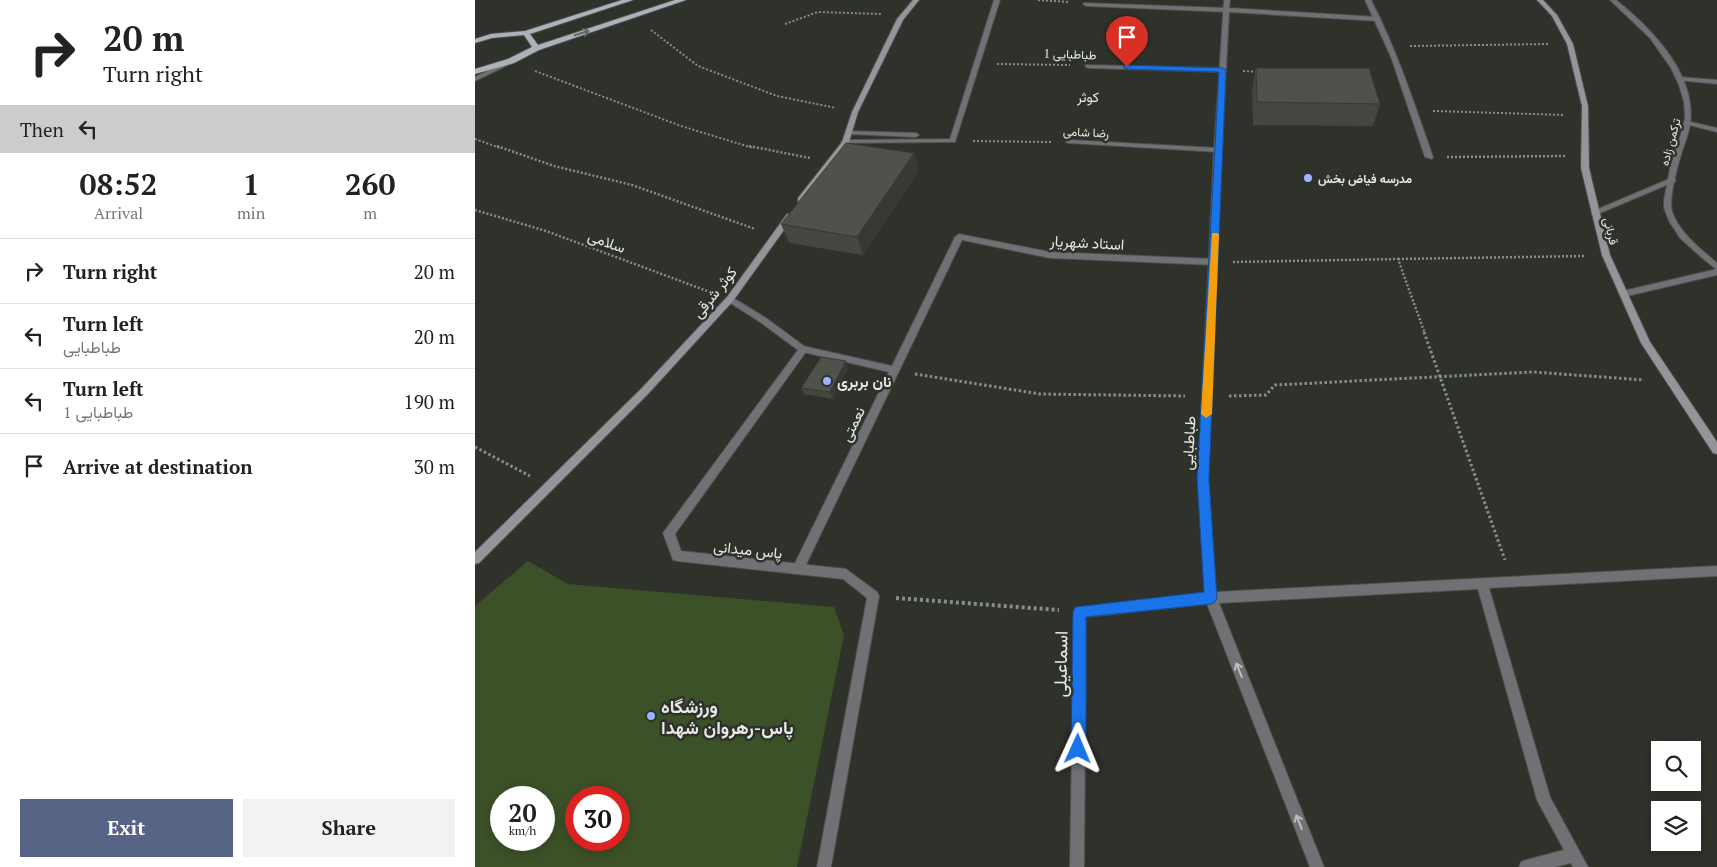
<!DOCTYPE html>
<html lang="en">
<head>
<meta charset="utf-8">
<style>
  body { margin:0; font-family:"PT Serif",Vazirmatn,serif; background:#f2f2f2; color:#222; height:100vh; display:flex; flex-direction:column; font-size:19px; white-space:nowrap }
  * { box-sizing:border-box; margin:0 }
  p { font-size:16px; color:#767676 }
  .icon { flex:none; width:28px; height:28px; fill:none; stroke:currentColor; stroke-width:2; stroke-linecap:round; stroke-linejoin:round }
  .map { position:relative; flex:1; overflow:hidden }
  .details { display:flex; flex-direction:column; background:#fff; width:475px }
  .details>* { flex:none }
  .hud { background:#fff; color:#222; overflow:hidden }
  .buttons { position:absolute; left:1176px; top:741px; display:grid; gap:10px }
  .buttons a { display:grid; place-items:center; width:50px; height:50px; border-radius:0px; background:#fff; box-shadow:0 2px 12px #0003; font-size:25px }
  .speed { position:absolute; left:15px; top:786px; display:flex; gap:10px; font-size:25px; font-weight:700; text-align:center }
  .speed>* { display:grid; place-content:center; width:65px; height:65px; border-radius:50%; background:#fff; box-shadow:0 2px 12px #0003; line-height:1 }
  .speed small { font-size:12px; font-weight:400 }
  .speed .limit { border:8px solid #d22; background:#fff; color:#111 }
  .pin { position:absolute; display:grid; place-items:center; width:42px; height:42px; color:#fff; margin:-51px -21px; border-radius:50% 50% 50% 0; rotate:-45deg; box-shadow:0 0 5px #0007 }
  .pin .icon { rotate:45deg }
  .me { position:absolute; width:55px; margin:-28px; rotate:1deg; stroke-linejoin:round; filter:drop-shadow(0 0 4px #0008) }
  .turn { display:flex; align-items:center; gap:18px; height:105px; padding:0 20px; font-size:22px }
  .turn .icon { width:65px; height:65px; stroke-width:2.5 }
  .turn b { display:block; font-size:35px; line-height:42px }
  .then { display:flex; align-items:center; height:48px; padding:0 20px; background:#0003; gap:10px; font-size:19px }
  .eta { display:flex; justify-content:space-evenly; align-items:center; height:85px; text-align:center }
  .eta b { font-size:30px; font-weight:600; line-height:35px }
  .button { display:flex; gap:10px; margin-top:auto; padding:10px 20px }
  .button a { flex:1; height:58px; border-radius:0px; background:#586485; color:#fff; font-size:20px; font-weight:600; line-height:58px; text-align:center }
  .button a+a { background:#f2f2f2; color:#222 }
  ul { padding:0; list-style:none }
  li { display:flex; align-items:center; gap:15px; height:65px; padding:0 20px; border-top:1px solid #e0e0e0 }
  li div { flex:1 }
  li b { display:block; font-size:19px }
  li em { font-style:normal }
  main { display:flex; flex:1; min-height:0 }
  .map>svg:first-child { display:block }
  .green { fill:#3c5128; fill-rule:evenodd }
  .lines { fill:none; stroke-linecap:round; stroke-linejoin:round }
  .lane-casing { stroke:#4c4f49; stroke-width:2 }
  .street-casing { stroke:#4c4f49; stroke-width:2 }
  .secondary-casing { stroke:#4c4f49; stroke-width:2 }
  .primary-casing { stroke:#4c4f49; stroke-width:2 }
  .path-far3 { stroke:#898d87; stroke-width:2; stroke-dasharray:2 2; stroke-linecap:butt }
  .path-far2 { stroke:#898d87; stroke-width:2.5; stroke-dasharray:2 2; stroke-linecap:butt }
  .path-far1 { stroke:#898d87; stroke-width:3; stroke-dasharray:2.5 2.5; stroke-linecap:butt }
  .path { stroke:#898d87; stroke-width:4; stroke-dasharray:3 3; stroke-linecap:butt }
  .lane { fill:#6f7175; fill-rule:evenodd }
  .street { fill:#6f7175; fill-rule:evenodd }
  .secondary { fill:#93959b; fill-rule:evenodd }
  .primary { fill:#aeb1b9; fill-rule:evenodd }
  .wall { fill:#434740 }
  .shaded-wall { fill:#373934 }
  .building { fill:#4e524b; stroke:#373934 }
  .oneway { stroke:#616564 }
  .oneway2 { stroke:#bdc0be }
  .route { fill:#1a73e8; stroke:#114b97 }
  .slow { fill:#f59e0b }
  .poi-dot { fill:#9bb4fd; stroke:#2e322b; stroke-width:2 }
  .labels { text-anchor:middle; dominant-baseline:central; stroke-width:5; stroke-linejoin:round; paint-order:stroke }
  .far-street-label { font-size:12px; fill:#e7eae5; stroke:#2e322b }
  .far-poi-label { font-size:12px; font-weight:bold; fill:#e7eae5; stroke:#2e322b; text-anchor:start }
  .far-neighbourhood-label { font-size:14px; fill:#e7eae5; stroke:#2e322b }
  .street-label { font-size:15px; fill:#e7eae5; stroke:#2e322b }
  .poi-label { font-size:15px; font-weight:bold; fill:#e7eae5; stroke:#2e322b; text-anchor:start }
  .near-street-label { font-size:18px; fill:#e7eae5; stroke:#2e322b }
  .near-poi-label { font-size:18px; font-weight:bold; fill:#e7eae5; stroke:#2e322b; text-anchor:start }
</style>
</head>
<body>
<main>
<section class="details">
<div class="hud">
<div class="turn"><svg class="icon" aria-label="right" viewBox="0 0 24 24"><path d="M7 20v-9h11M14 6l5 5-5 5"/></svg><div><b>20 m</b>Turn right</div></div>
<div class="then">Then<svg class="icon" aria-label="left" viewBox="0 0 24 24"><path d="M17 20v-9H6M10 6l-5 5 5 5"/></svg></div>
</div>
<div class="eta">
<div><b>08:52</b><p>Arrival</p></div>
<div><b>1</b><p>min</p></div>
<div><b>260</b><p>m</p></div>
</div>
<ul>
<li><svg class="icon" aria-label="right" viewBox="0 0 24 24"><path d="M7 20v-9h11M14 6l5 5-5 5"/></svg><div><b>Turn right</b></div><em>20 m</em></li>
<li><svg class="icon" aria-label="left" viewBox="0 0 24 24"><path d="M17 20v-9H6M10 6l-5 5 5 5"/></svg><div><b>Turn left</b><p>طباطبایی</p></div><em>20 m</em></li>
<li><svg class="icon" aria-label="left" viewBox="0 0 24 24"><path d="M17 20v-9H6M10 6l-5 5 5 5"/></svg><div><b>Turn left</b><p>طباطبایی 1</p></div><em>190 m</em></li>
<li><svg class="icon" aria-label="arrive" viewBox="0 0 24 24"><path d="M6 21V4h12l-3 4 3 4H6"/></svg><div><b>Arrive at destination</b></div><em>30 m</em></li>
</ul>
<div class="button"><a>Exit</a><a>Share</a></div>
</section>
<div class="map">
<svg width="1242" height="867" viewBox="0 0 1242 867">
  <rect width="100%" height="100%" fill="#2e322b"/>
  <!-- green -->
  <path class="green" d="M53,561L93,584L359,607L369,635L322,867H0V606ZM26,798H69V840H26ZM101,798H144V840H101Z"/>
  <g class="lines">
    <defs>
      <g id="lane">
        <polygon points="519,0 525,0 480,142 368,143 366,142 370,140 475,139"/>
        <path d="M890,0H896C922,50 939,103 958,157L957,159L950,157L916,57Z"/>
        <polygon points="609,3 752,8 755,10 752,12 611,6 608,4"/>
        <polygon points="611,65 747,68 750,70 747,72 613,68 610,66"/>
        <polygon points="1205,77 1242,80 1242,84 1203,80 1203,78"/>
        <polygon points="1212,121 1242,128 1242,132 1210,124 1209,123"/>
        <polygon points="373,131 441,133 444,135 441,137 371,134 370,133"/>
        <polygon points="595,140 743,148 747,150 743,152 593,143 591,142"/>
        <polygon points="1194,179 1200,179 1201,181 1123,214 1117,214 1116,212"/>
        <polygon points="484,234 575,252 739,259 743,262 739,265 575,258 487,240 327,573 323,574 319,573 317,569 319,565 414,372 328,352 323,349 328,346 417,366 480,237"/>
        <polygon points="1242,269 1242,275 1148,297 1144,294 1148,291"/>
      </g>
      <g id="street">
        <polygon points="749,0 755,0 754,8 903,17 906,19 903,21 754,12 747,150 733,479 741,592 1242,566 1242,576 1014,588 1075,797 1113,867 1098,867 1096,863 1080,867 1044,867 1046,862 1051,860 1089,850 1062,800 1003,589 744,603 849,867 835,867 732,604 611,617 609,867 595,867 599,612 601,608 730,593 723,479 739,150"/>
        <path d="M1135,0H1141C1180,31 1230,83 1212,137C1206,153 1193,196 1197,211C1204,233 1226,249 1242,263V270L1226,257L1205,238L1194,221L1189,208V200L1196,163L1206,134L1210,118L1209,102L1204,85L1196,68L1175,38Z"/>
        <polygon points="35,60 38,62 37,63 0,81 0,77"/>
        <polygon points="255,296 291,318 333,349 200,534 206,551 371,569 402,592 404,596 356,867 342,867 392,598 368,579 202,561 198,560 188,533 323,350 285,322 252,301 251,299"/>
      </g>
      <g id="secondary">
        <polygon points="438,0 444,0 428,20 383,112 374,142 329,202 323,202 323,198 367,142 377,112 422,19"/>
        <polygon points="1062,0 1068,0 1082,15 1098,44 1113,106 1114,168 1135,255 1175,342 1242,442 1242,454 1238,453 1166,343 1127,255 1106,168 1107,106 1092,44 1077,16"/>
        <polygon points="312,214 315,214 319,216 258,301 172,395 4,563 0,564 0,552 166,389 252,297"/>
      </g>
      <polygon id="primary" points="147,0 158,0 55,34 63,45 200,0 211,0 64,50 39,63 0,74 0,69 33,59 57,47 49,35 17,38 0,43 0,39 16,34 50,31"/>
    </defs>
    <!-- lane casing -->
    <use href="#lane" class="lane-casing"/>
    <!-- street casing -->
    <use href="#street" class="street-casing"/>
    <!-- secondary casing -->
    <use href="#secondary" class="secondary-casing"/>
    <!-- primary casing -->
    <use href="#primary" class="primary-casing"/>
    <!-- path-far3 -->
    <g class="path-far3">
      <polyline points="563,0 593,2"/>
      <polyline points="310,24 343,12 407,14"/>
      <polyline points="176,30 223,66 302,96 361,108"/>
      <polyline points="935,46 1074,44"/>
      <polyline points="522,64 595,65"/>
      <polyline points="60,71 206,126 278,148"/>
      <polyline points="768,71 784,72"/>
      <polyline points="958,111 1090,115"/>
      <polyline points="0,139 25,148"/>
      <polyline points="498,141 577,142"/>
    </g>
    <!-- path-far2 -->
    <g class="path-far2">
      <polyline points="22,146 79,166 157,185 280,229"/>
      <polyline points="274,146 335,158"/>
      <polyline points="972,157 1091,156"/>
      <polyline points="0,210 71,231 235,292"/>
      <polyline points="923,259 1110,256"/>
      <polyline points="758,262 923,259 950,334"/>
    </g>
    <!-- path-far1 -->
    <g class="path-far1">
      <polyline points="949,332 1030,560"/>
      <polyline points="440,374 565,394 710,396"/>
      <polyline points="754,396 791,395 800,385 1058,372 1169,380"/>
      <polyline points="0,447 55,476"/>
    </g>
    <!-- path -->
    <polyline class="path" points="421,598 584,610"/>
    <!-- lane -->
    <use href="#lane" class="lane"/>
    <!-- street -->
    <use href="#street" class="street"/>
    <!-- secondary -->
    <use href="#secondary" class="secondary"/>
    <!-- primary -->
    <use href="#primary" class="primary"/>
  </g>
  <!-- wall -->
  <g class="wall">
    <polygon points="781,68 905,104 898,126 778,125 777,90"/>
    <polygon points="439,153 443,171 388,255 314,243 306,224"/>
    <polygon points="373,368 358,399 329,394 326,388"/>
  </g>
  <!-- shaded-wall -->
  <g class="shaded-wall">
    <polygon points="439,153 443,171 388,255 382,237"/>
    <polygon points="371,361 373,368 358,399 355,392"/>
  </g>
  <!-- building -->
  <g class="building">
    <polygon points="781,68 894,68 905,104 782,102"/>
    <polygon points="371,143 439,153 382,237 306,224"/>
    <polygon points="346,357 371,361 355,392 326,388"/>
  </g>
  <!-- one-way arrows -->
  <defs><path id="oneway-shaft" d="M-6 0H5M1.5-3L5.5 0L1.5 3" fill="none" stroke-width="1.6" stroke-linecap="round" stroke-linejoin="round" transform="scale(1.25)"/></defs>
  <use class="oneway" href="#oneway-shaft" transform="translate(107 33) rotate(-18)"/>
  <g class="oneway2">
    <use href="#oneway-shaft" transform="translate(764 670) rotate(-112)"/>
    <use href="#oneway-shaft" transform="translate(824 822) rotate(-112)"/>
  </g>
  <!-- route -->
  <polygon class="route" points="649,65 747,68 751,70 734,479 742,598 740,602 736,604 611,617 611,749 608,755 603,757 598,755 596,749 598,612 600,607 729,592 722,479 744,72 652,69 649,68"/>
  <!-- slow -->
  <polygon class="slow" points="737,233 743,233 744,235 737,414 731,418 726,414"/>
  <!-- markers -->
  <g class="poi-dot">
    <circle cx="833" cy="178" r="5"/>
    <circle cx="352" cy="381" r="5"/>
    <circle cx="176" cy="716" r="5"/>
  </g>
  <g class="labels">
    <!-- far-street labels -->
    <g class="far-street-label">
      <text transform="translate(595 54) rotate(2)">طباطبایی 1</text>
      <text transform="translate(611 132) rotate(3)">رضا شامی</text>
      <text transform="translate(1195 142) rotate(-75)">ترکمن زاده</text>
      <text transform="translate(1136 231) rotate(76)">قربانی</text>
    </g>
    <!-- far-poi labels -->
    <g class="far-poi-label">
      <text x="843" y="178">مدرسه فیاض بخش</text>
    </g>
    <!-- far-neighbourhood labels -->
    <g class="far-neighbourhood-label">
      <text x="613" y="96">کوثر</text>
    </g>
    <!-- street labels -->
    <g class="street-label">
      <text transform="translate(132 241) rotate(20)">سلامی</text>
      <text transform="translate(612 242) rotate(3)">استاد شهریار</text>
      <text transform="translate(239 292) rotate(-51)">کوثر شرقی</text>
      <text transform="translate(377 424) rotate(-64)">نعمتی</text>
      <text transform="translate(713 443) rotate(-87)">طباطبایی</text>
      <text transform="translate(273 549) rotate(6)">پاس میدانی</text>
    </g>
    <!-- poi labels -->
    <g class="poi-label">
      <text x="362" y="381">نان بربری</text>
    </g>
    <!-- near-street labels -->
    <g class="near-street-label">
      <text transform="translate(585 664) rotate(-89)">اسماعیلی</text>
    </g>
    <!-- near-poi labels -->
    <g class="near-poi-label">
      <text x="186" y="706">ورزشگاه<tspan x="186" dy="21">پاس-رهروان شهدا</tspan></text>
    </g>
  </g>
</svg>
<div class="buttons">
<a><svg class="icon" aria-label="search" viewBox="0 0 24 24"><circle cx="10" cy="10" r="6"/><path d="M15 15l6 6"/></svg></a>
<a><svg class="icon" aria-label="layers" viewBox="0 0 24 24"><path d="M12 4l9 5-9 5-9-5zM3 14l9 5 9-5"/></svg></a>
</div>
<div class="speed"><div>20<small>km/h</small></div><div class="limit">30</div></div>
<div class="pin" style="left:652px;top:67px;background:#d93025"><svg class="icon" aria-label="arrive" viewBox="0 0 24 24"><path d="M6 21V4h12l-3 4 3 4H6"/></svg></div>
<svg class="me" style="left:603px;top:749px" viewBox="-20 -20 40 40"><path d="M0-17L14 15 0 8-14 15z" fill="#1a73e8" stroke="#fff" stroke-width="4"/></svg>
</div>
</main>
</body>
</html>
